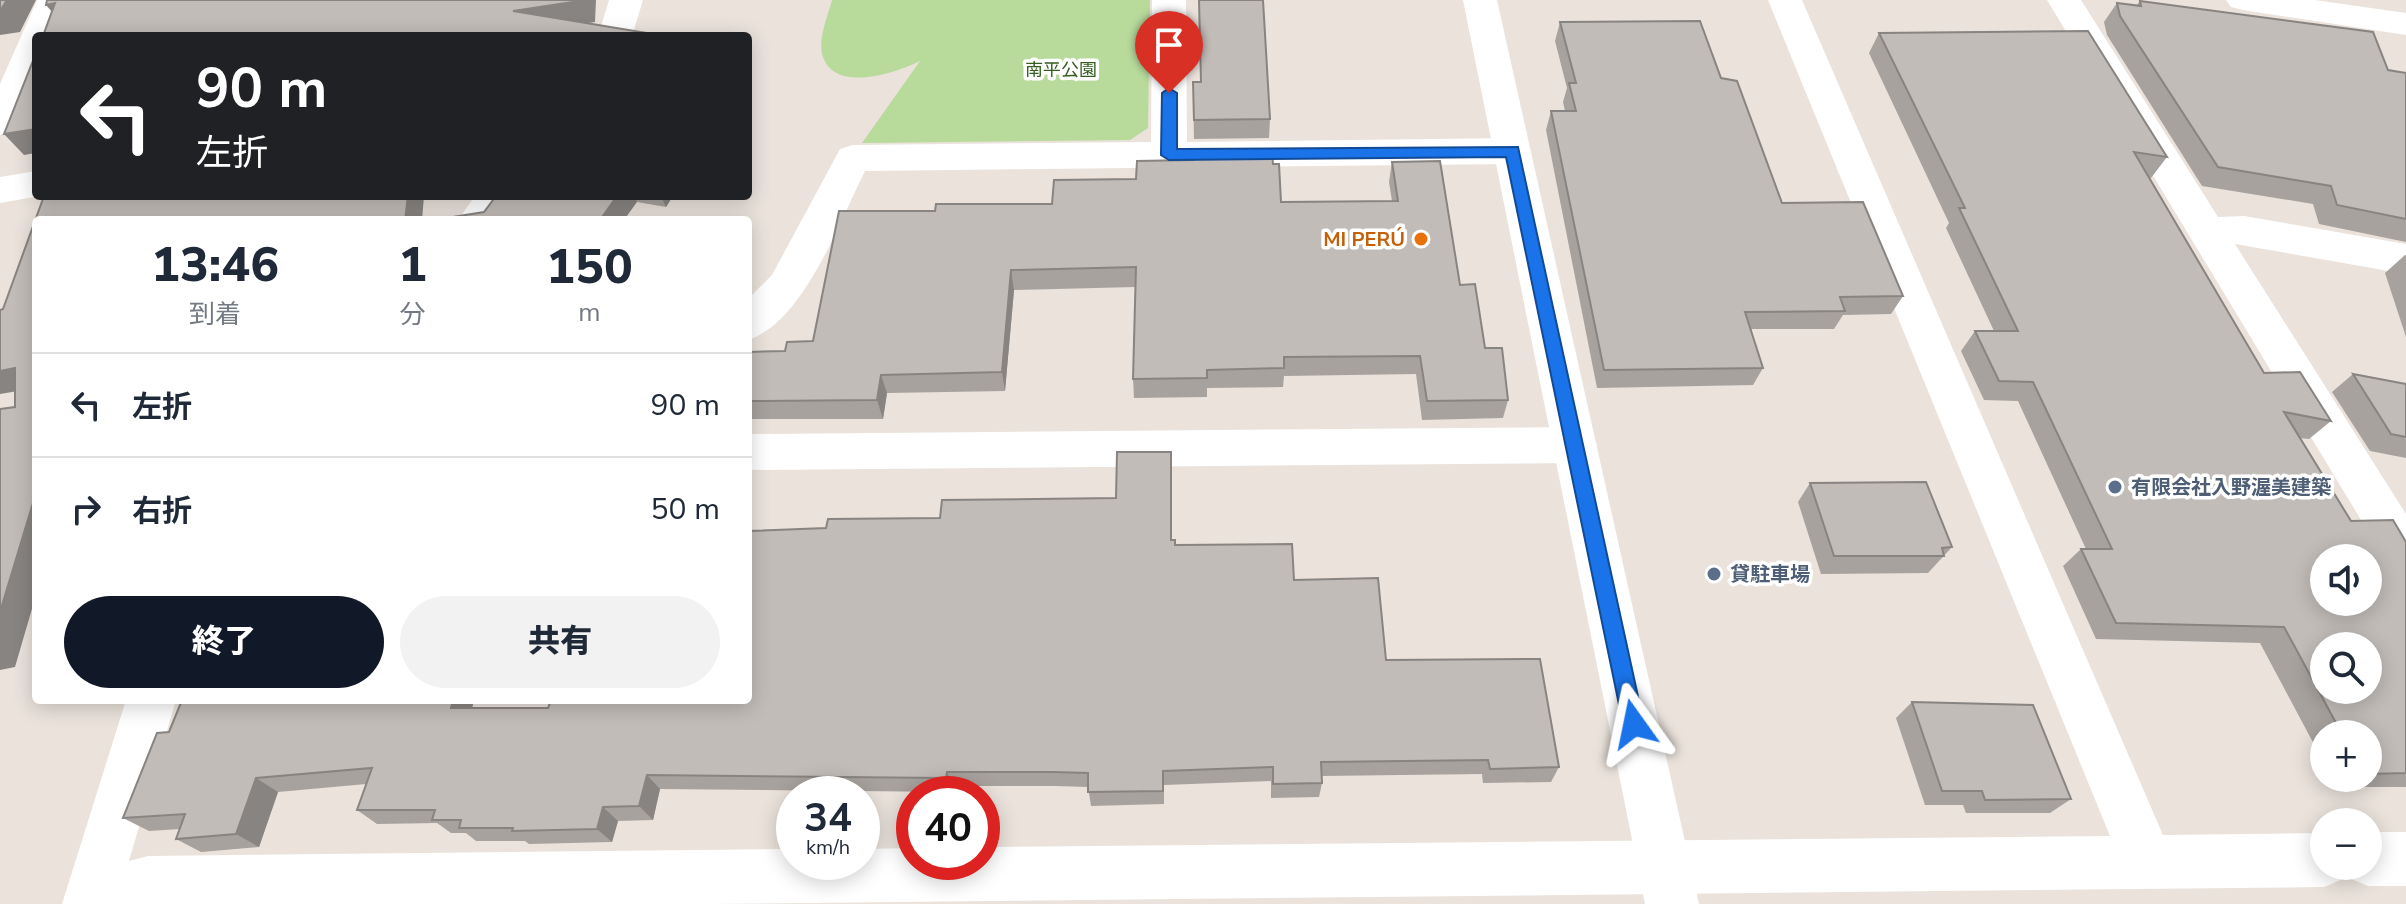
<!DOCTYPE html>
<html lang="ja">
<head>
<meta charset="utf-8">
<style>
  body { margin:0; font-family:"Nunito Sans","Noto Sans JP",sans-serif; background:#f2f2f3; color:#1f2937; height:100vh; display:flex; flex-direction:column; font-size:30px; white-space:nowrap }
  * { box-sizing:border-box; margin:0 }
  p { font-size:26px; color:#747a83 }
  .icon { flex:none; width:44px; height:44px; fill:none; stroke:currentColor; stroke-width:2; stroke-linecap:round; stroke-linejoin:round }
  .map { position:relative; flex:1; overflow:hidden }
  .panel { position:absolute; left:32px; top:216px; width:720px; height:488px; display:flex; flex-direction:column; background:#fff; border-radius:8px; box-shadow:0 4px 20px #0003 }
  .panel>* { flex:none }
  .hud { position:absolute; left:32px; top:32px; width:720px; height:168px; border-radius:8px; box-shadow:0 4px 20px #0003; background:#202124; color:#fff; overflow:hidden }
  .buttons { position:absolute; left:2310px; top:544px; display:grid; gap:16px }
  .buttons a { display:grid; place-items:center; width:72px; height:72px; border-radius:50%; background:#fff; box-shadow:0 4px 20px #0003; font-size:40px }
  .speed { position:absolute; left:776px; top:776px; display:flex; gap:16px; font-size:40px; font-weight:700; text-align:center }
  .speed>* { display:grid; place-content:center; width:104px; height:104px; border-radius:50%; background:#fff; box-shadow:0 4px 20px #0003; line-height:1 }
  .speed small { font-size:20px; font-weight:400 }
  .speed .limit { border:12px solid #d22; background:#fff; color:#111 }
  .pin { position:absolute; display:grid; place-items:center; width:68px; height:68px; color:#fff; margin:-82px -34px; border-radius:50% 50% 50% 0; rotate:-45deg; box-shadow:0 0 8px #0007 }
  .pin .icon { rotate:45deg }
  .me { position:absolute; width:88px; margin:-44px; rotate:348deg; stroke-linejoin:round; filter:drop-shadow(0 0 6px #0008) }
  .turn { display:flex; align-items:center; gap:28px; height:168px; padding:0 32px; font-size:36px }
  .turn .icon { width:104px; height:104px; stroke-width:2.5 }
  .turn b { display:block; font-size:56px; line-height:68px }
  .eta { display:flex; justify-content:space-evenly; align-items:center; height:136px; text-align:center }
  .eta b { font-size:48px; font-weight:800; line-height:56px }
  .button { display:flex; gap:16px; margin-top:auto; padding:16px 32px }
  .button a { flex:1; height:92px; border-radius:48px; background:#111827; color:#fff; font-size:32px; font-weight:800; line-height:92px; text-align:center }
  .button a+a { background:#f2f2f3; color:#1f2937 }
  ul { padding:0; list-style:none }
  li { display:flex; align-items:center; gap:24px; height:104px; padding:0 32px; border-top:2px solid #e0e1e3 }
  li div { flex:1 }
  li b { display:block; font-size:30px }
  li em { font-style:normal }
  .map>svg:first-child { display:block }
  .green { fill:#b8db9c }
  .lines { fill:none; stroke-linecap:round; stroke-linejoin:round }
  .minor { fill:#fff; fill-rule:evenodd }
  .tertiary { fill:#fff; fill-rule:evenodd }
  .wall { fill:#a7a29e }
  .shaded-wall { fill:#888481 }
  .building { fill:#c2bcb8; stroke:#888481; stroke-width:2; fill-rule:evenodd }
  .route { fill:#1a73e8; stroke:#114b97; stroke-width:2 }
  .food-dot { fill:#e8710a; stroke:#fff; stroke-width:3 }
  .service-dot { fill:#5c6f8a; stroke:#fff; stroke-width:3 }
  .labels { text-anchor:middle; dominant-baseline:central; stroke-width:7; stroke-linejoin:round; paint-order:stroke }
  .far-park-label { font-size:18px; fill:#335e20; stroke:#fff }
  .food-label { font-size:20px; font-weight:bold; fill:#c56008; stroke:#fff; text-anchor:end }
  .service-label { font-size:20px; font-weight:bold; fill:#4e5e75; stroke:#fff; text-anchor:start }
</style>
</head>
<body>
<div class="map">
<svg width="2406" height="904" viewBox="0 0 2406 904">
  <rect width="100%" height="100%" fill="#eae2db"/>
  <!-- green -->
  <path class="green" d="M832,0H1150L1148,128L1130,140L862,143L920,61C898,72 836,94 823,57C817,40 828,16 832,0Z"/>
  <g class="lines">
    <!-- minor -->
    <g class="minor">
      <polygon points="609,0 643,0 632,36 598,36"/>
      <path d="M1152,0H1186L1187,142L1512,138L1525,142L1530,151L1525,160L1512,164L865,171C840,220 804,322 748,340V299L772,275L840,149L853,145L1151,142Z"/>
      <polygon points="1768,0 1802,0 2163,835 2324,833 2324,866 2368,866 2368,832 2406,832 2406,886 2368,886 2349,878 2346,871 2343,879 2324,887 712,904 62,904 126,700 176,700 129,861 148,856 794,849 794,862 862,862 862,849 914,848 914,862 982,862 982,847 2110,836"/>
      <polygon points="2047,0 2081,0 2218,217 2244,216 2406,244 2406,274 2235,244 2406,514 2406,574 2390,568"/>
      <polygon points="36,171 36,196 40,196 0,203 0,177"/>
      <polygon points="475,196 515,196 498,220 458,220"/>
      <polygon points="1575,427 1590,432 1597,445 1590,458 1575,463 748,470 748,434"/>
    </g>
    <!-- tertiary -->
    <g class="tertiary">
      <polygon points="37,0 71,0 56,36 36,36 36,83 13,132 0,135 0,84"/>
      <polygon points="1463,0 1497,0 1699,904 1645,904"/>
      <polygon points="2226,0 2315,0 2406,13 2406,35 2243,10 2231,7"/>
    </g>
  </g>
  <!-- wall -->
  <g class="wall">
    <polygon points="2140,1 2388,70 2406,73 2406,242 2319,224 2313,204 2202,186 2107,35 2104,22 2117,3 2136,6"/>
    <polygon points="1560,22 1721,78 1782,203 1903,296 1891,314 1843,315 1834,329 1751,329 1763,368 1753,385 1597,388 1546,130 1551,111 1565,111 1563,102 1567,88 1555,41"/>
    <polygon points="1879,33 2167,157 2151,178 2149,177 2264,373 2331,421 2309,439 2299,438 2351,521 2406,542 2406,787 2337,787 2332,778 2368,778 2368,734 2324,734 2324,763 2260,643 2096,639 2063,566 2081,549 2086,549 2018,401 1984,400 1961,351 1975,331 1994,331 1946,228 1949,223 1869,53"/>
    <polygon points="1193,82 1270,119 1269,138 1194,139"/>
    <polygon points="1392,162 1460,285 1485,348 1508,400 1503,418 1422,420 1416,374 1284,376 1283,387 1207,388 1207,397 1134,398 1133,379 1135,287 1014,290 1005,391 887,393 883,419 748,419 748,352 785,351 813,341 935,211 1052,204 1136,179 1273,164 1281,202 1392,201 1389,182"/>
    <polygon points="496,196 673,196 666,207 637,202 484,212"/>
    <polygon points="2405,255 2406,255 2406,337 2385,273"/>
    <polygon points="2353,374 2406,384 2406,458 2370,451 2332,392"/>
    <polygon points="1810,483 1952,547 1928,573 1821,574 1798,502"/>
    <polygon points="1172,540 1175,545 1294,580 1386,660 1559,767 1551,782 1483,783 1482,774 1321,776 1322,783 1319,797 1271,798 1271,781 1164,785 1164,804 1091,806 1088,787 1055,786 953,786 952,792 660,789 653,820 618,821 612,842 529,844 525,841 476,841 466,833 451,833 437,823 377,824 357,810 366,784 278,792 259,847 201,852 176,839 180,829 149,831 123,818 474,700 472,708 548,708"/>
    <polygon points="1912,702 2071,799 2050,813 1966,813 1963,805 1925,805 1896,718"/>
  </g>
  <!-- shaded-wall -->
  <g class="shaded-wall">
    <polygon points="7,0 36,0 20,32 0,35 0,11"/>
    <polygon points="586,0 596,0 595,22 524,33 513,11"/>
    <polygon points="55,3 64,26 46,5"/>
    <polygon points="36,129 36,153 24,155 4,134"/>
    <polygon points="408,196 424,196 422,220 405,220"/>
    <polygon points="617,196 634,196 637,202 624,220 600,220"/>
    <polygon points="661,196 673,196 666,207"/>
    <polygon points="1011,270 1014,290 1005,391 1002,372"/>
    <polygon points="15,368 36,388 0,394 0,371"/>
    <polygon points="881,375 887,393 883,419 877,400"/>
    <polygon points="36,493 36,595 15,667 0,670 0,612"/>
    <polygon points="453,700 474,700 468,724 451,708"/>
    <polygon points="947,772 953,786 952,792 946,778"/>
    <polygon points="647,775 660,789 653,820 639,806"/>
    <polygon points="256,778 278,792 259,847 236,834"/>
    <polygon points="603,807 618,821 612,842 597,829"/>
  </g>
  <!-- building -->
  <g class="building">
    <polygon points="0,0 7,0 0,11"/>
    <polygon points="47,0 586,0 513,11 665,36 43,36 55,3 46,5"/>
    <polygon points="1199,0 1263,0 1270,119 1194,120 1193,82 1201,82"/>
    <polygon points="2140,1 2373,32 2388,70 2406,73 2406,219 2337,205 2331,186 2218,167 2120,16 2117,3 2141,6"/>
    <polygon points="1700,21 1721,78 1737,81 1782,203 1863,202 1903,296 1840,297 1845,311 1745,312 1763,368 1604,370 1551,111 1576,111 1569,83 1576,83 1560,22"/>
    <path d="M2088,31L2167,157L2134,152L2264,373L2300,372L2331,421L2284,412L2351,521L2393,520L2406,542V773L2368,774V734H2342L2284,627L2116,623L2081,549H2112L2033,382L1999,381L1975,331H2018L1959,208H1965L1879,33ZM2324,558H2368V602H2324ZM2324,646H2368V690H2324Z"/>
    <polygon points="36,53 36,129 4,134"/>
    <polygon points="1194,150 1272,150 1273,164 1279,164 1281,202 1398,201 1392,162 1440,161 1460,285 1475,284 1485,348 1502,348 1508,400 1427,401 1420,356 1284,357 1284,368 1207,370 1207,378 1133,379 1136,267 1011,270 1002,372 881,375 877,400 748,401 748,352 785,351 787,342 813,341 839,211 935,211 936,204 1052,204 1054,180 1136,179 1137,161 1194,160"/>
    <polygon points="44,196 408,196 405,220 36,220 36,493 0,612 0,409 15,407 15,368 0,371 0,310 3,309"/>
    <polygon points="496,196 617,196 600,220 434,220 484,212"/>
    <polygon points="2353,374 2406,384 2406,437 2391,434"/>
    <polygon points="1117,452 1171,452 1171,540 1175,540 1175,545 1292,544 1294,580 1378,578 1386,660 1540,659 1559,767 1490,769 1488,760 1321,762 1322,783 1273,784 1273,767 1163,771 1163,791 1088,792 1088,773 1052,772 947,772 946,778 647,775 639,806 603,807 597,829 512,831 513,828 459,828 461,820 432,820 435,810 357,810 372,768 256,778 236,834 176,839 185,814 123,818 157,733 169,732 182,700 453,700 451,708 548,708 551,700 748,700 748,531 826,528 828,519 940,518 942,500 1116,498"/>
    <polygon points="1926,482 1952,547 1942,548 1944,556 1834,556 1810,483"/>
    <polygon points="1912,702 2033,705 2071,799 1985,800 1982,791 1942,791"/>
  </g>
  <!-- route -->
  <polygon class="route" points="1169,88 1177,93 1177,149 1518,147 1644,724 1641,731 1634,734 1626,731 1623,724 1506,157 1169,160 1161,155 1162,93"/>
  <!-- markers -->
  <circle class="food-dot" cx="1421" cy="239" r="8"/>
  <g class="service-dot">
    <circle cx="2115" cy="487" r="8"/>
    <circle cx="1714" cy="574" r="8"/>
  </g>
  <g class="labels">
    <!-- far-park labels -->
    <g class="far-park-label">
      <text x="1061" y="70">南平公園</text>
    </g>
    <!-- food labels -->
    <g class="food-label">
      <text x="1405" y="239">MI PERÚ</text>
    </g>
    <!-- service labels -->
    <g class="service-label">
      <text x="2131" y="487">有限会社入野渥美建築</text>
      <text x="1730" y="574">貸駐車場</text>
    </g>
  </g>
</svg>
<div class="buttons">
<a><svg class="icon" aria-label="sound" viewBox="0 0 24 24"><path d="M4 9h4l5-4v14l-5-4H4zM17 9q2 3 0 6"/></svg></a>
<a><svg class="icon" aria-label="search" viewBox="0 0 24 24"><circle cx="10" cy="10" r="6"/><path d="M15 15l6 6"/></svg></a>
<a>+</a>
<a>−</a>
</div>
<div class="speed"><div>34<small>km/h</small></div><div class="limit">40</div></div>
<div class="pin" style="left:1169px;top:93px;background:#d93025"><svg class="icon" aria-label="arrive" viewBox="0 0 24 24"><path d="M6 21V4h12l-3 4 3 4H6"/></svg></div>
<svg class="me" style="left:1634px;top:724px" viewBox="-20 -20 40 40"><path d="M0-17L14 15 0 8-14 15z" fill="#1a73e8" stroke="#fff" stroke-width="4"/></svg>
<div class="hud">
<div class="turn"><svg class="icon" aria-label="left" viewBox="0 0 24 24"><path d="M17 20v-9H6M10 6l-5 5 5 5"/></svg><div><b>90 m</b>左折</div></div>
</div>
<section class="panel">
<div class="eta">
<div><b>13:46</b><p>到着</p></div>
<div><b>1</b><p>分</p></div>
<div><b>150</b><p>m</p></div>
</div>
<ul>
<li><svg class="icon" aria-label="left" viewBox="0 0 24 24"><path d="M17 20v-9H6M10 6l-5 5 5 5"/></svg><div><b>左折</b></div><em>90 m</em></li>
<li><svg class="icon" aria-label="right" viewBox="0 0 24 24"><path d="M7 20v-9h11M14 6l5 5-5 5"/></svg><div><b>右折</b></div><em>50 m</em></li>
</ul>
<div class="button"><a>終了</a><a>共有</a></div>
</section>
</div>
</body>
</html>
